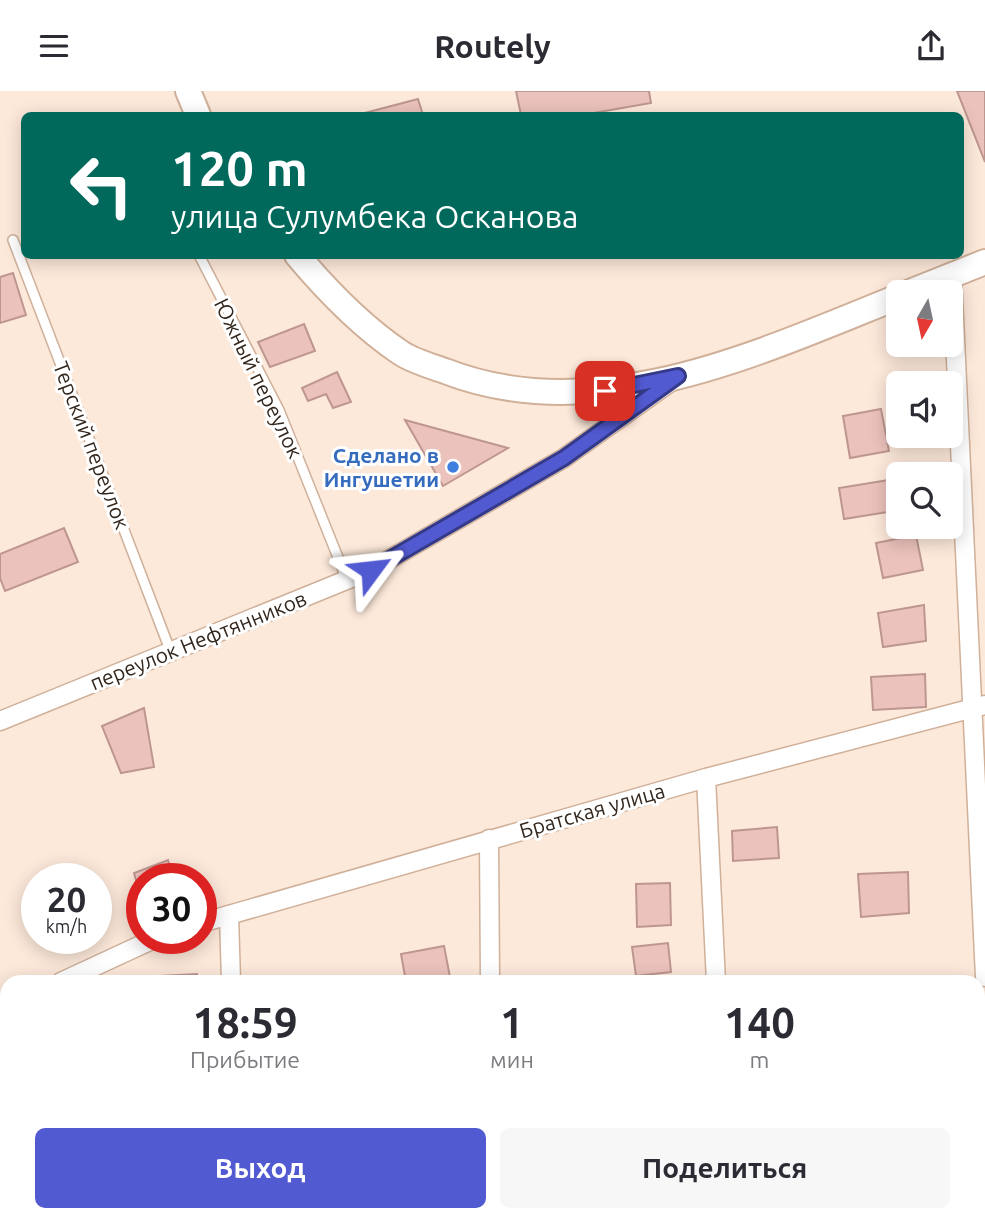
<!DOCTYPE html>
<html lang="ru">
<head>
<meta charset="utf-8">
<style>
  body { margin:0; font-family:Ubuntu,sans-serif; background:#f7f7f7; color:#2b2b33; height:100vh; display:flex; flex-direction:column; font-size:26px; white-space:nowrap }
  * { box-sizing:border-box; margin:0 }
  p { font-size:23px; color:#7c7c81 }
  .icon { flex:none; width:38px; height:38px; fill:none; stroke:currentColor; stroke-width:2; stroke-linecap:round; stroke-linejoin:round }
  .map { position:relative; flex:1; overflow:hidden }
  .side { position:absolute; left:0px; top:884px; width:985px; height:247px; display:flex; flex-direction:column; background:#fff; border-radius:21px 21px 0 0; box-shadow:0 4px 18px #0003 }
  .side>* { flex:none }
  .top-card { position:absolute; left:21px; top:21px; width:943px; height:147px; border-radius:10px; box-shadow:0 4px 18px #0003; background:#00695c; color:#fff; overflow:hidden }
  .needle { width:46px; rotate:189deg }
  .tools { position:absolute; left:886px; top:189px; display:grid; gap:14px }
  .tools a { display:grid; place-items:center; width:77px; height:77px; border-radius:10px; background:#fff; box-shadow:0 4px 18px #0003; font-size:35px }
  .speed { position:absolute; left:21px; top:772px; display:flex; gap:14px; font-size:35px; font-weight:700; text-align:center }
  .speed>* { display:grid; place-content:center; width:91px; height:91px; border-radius:50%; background:#fff; box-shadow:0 4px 18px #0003; line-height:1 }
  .speed small { font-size:18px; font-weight:400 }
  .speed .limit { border:10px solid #d22; background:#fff; color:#111 }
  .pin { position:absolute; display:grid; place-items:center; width:60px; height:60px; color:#fff; margin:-30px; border-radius:14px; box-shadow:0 4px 10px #0006 }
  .me { position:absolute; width:77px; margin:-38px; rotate:60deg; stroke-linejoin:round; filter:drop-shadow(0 0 5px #0008) }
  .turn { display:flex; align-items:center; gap:24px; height:147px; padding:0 35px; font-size:32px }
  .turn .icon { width:91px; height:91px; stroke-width:2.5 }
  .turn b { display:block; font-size:49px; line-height:60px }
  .eta { display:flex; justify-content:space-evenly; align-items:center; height:119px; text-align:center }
  .eta b { font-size:42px; font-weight:600; line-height:49px }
  .button { display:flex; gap:14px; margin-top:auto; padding:14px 35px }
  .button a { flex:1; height:80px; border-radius:10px; background:#525ad1; color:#fff; font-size:28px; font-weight:600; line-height:80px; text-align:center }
  .button a+a { background:#f7f7f7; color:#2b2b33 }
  header { display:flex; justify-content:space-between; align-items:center; height:91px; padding:0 35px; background:#fff; font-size:32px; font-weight:600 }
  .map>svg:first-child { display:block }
  .building { fill:#ecc2bc; stroke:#be9690; stroke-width:2 }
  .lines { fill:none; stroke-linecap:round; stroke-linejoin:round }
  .service-casing { stroke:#d0b099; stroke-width:12 }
  .minor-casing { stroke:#d0b099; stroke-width:21 }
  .secondary-casing { stroke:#d0b099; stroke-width:28 }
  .service { stroke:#fff; stroke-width:9 }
  .minor { stroke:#fff; stroke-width:18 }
  .secondary { stroke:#fff; stroke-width:24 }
  .route-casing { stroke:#353a88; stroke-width:18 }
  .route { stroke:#525ad1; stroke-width:12 }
  .shop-dot { fill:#3f7fe0; stroke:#fff; stroke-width:2.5 }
  .labels { text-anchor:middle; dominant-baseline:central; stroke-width:6; stroke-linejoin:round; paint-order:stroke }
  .street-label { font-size:21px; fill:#32261d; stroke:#fff }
  .shop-label { font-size:21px; font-weight:bold; fill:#366cbe; stroke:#fff; text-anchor:end }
</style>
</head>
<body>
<header><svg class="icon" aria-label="menu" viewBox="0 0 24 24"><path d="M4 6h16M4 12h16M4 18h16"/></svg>Routely<svg class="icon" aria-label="share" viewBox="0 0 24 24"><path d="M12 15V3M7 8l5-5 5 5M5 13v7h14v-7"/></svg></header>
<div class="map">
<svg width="985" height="1129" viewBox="0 0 985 1129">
  <rect width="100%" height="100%" fill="#fde9da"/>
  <!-- building -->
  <g class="building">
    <polygon points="516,0 649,0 651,12 582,24 521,24"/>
    <polygon points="957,0 985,0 985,71"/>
    <polygon points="418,8 423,24 357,24"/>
    <polygon points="13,182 26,224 0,232 0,186"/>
    <polygon points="304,233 315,260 270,276 258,251"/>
    <polygon points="337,281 351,311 333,317 326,303 308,310 302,297"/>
    <polygon points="881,318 889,360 850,367 843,325"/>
    <polygon points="405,329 508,357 443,395"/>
    <polygon points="889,389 894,420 844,428 839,397"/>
    <polygon points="64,437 78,471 5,500 0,487 0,463"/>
    <polygon points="916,444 923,479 883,487 876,452"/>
    <polygon points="924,514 926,550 883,556 878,522"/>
    <polygon points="925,583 926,616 873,619 871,586"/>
    <polygon points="144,617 154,676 121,682 102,635"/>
    <polygon points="777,736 779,767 733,770 732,740"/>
    <polygon points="168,769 173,788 142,788 142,811 134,782"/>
    <polygon points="908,781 909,822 861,826 858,783"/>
    <polygon points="670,792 671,834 637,836 636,793"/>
    <polygon points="668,852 671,881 636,885 632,856"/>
    <polygon points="444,855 451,891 406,891 401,863"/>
    <polygon points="197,883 197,891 161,891 160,885"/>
    <polygon points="270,1124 324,1124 324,1129 271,1129"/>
    <rect x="513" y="1124" width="45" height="5"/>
    <polygon points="647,1124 684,1124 683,1129 646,1129"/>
  </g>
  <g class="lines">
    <defs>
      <g id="service">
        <polyline points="13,149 170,559"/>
        <polyline points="199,164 279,319 347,489"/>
      </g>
      <g id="minor">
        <polyline points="952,184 985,886"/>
        <polyline points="0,630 371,479 564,367 672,290"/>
        <polyline points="706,687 716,891"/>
        <polyline points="489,748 490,891"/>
        <polyline points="229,824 231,891"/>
        <polyline points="201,832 706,687 985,614"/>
        <polyline points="61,891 156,847"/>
        <polyline points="0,923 7,920"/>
        <polyline points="238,1124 238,1129"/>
        <polyline points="492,1124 492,1129"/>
        <polyline points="706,1129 707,1124"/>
      </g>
      <g id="secondary">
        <polyline points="188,0 198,24"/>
        <path d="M297,164C328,201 361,235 401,262C413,270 431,275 445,280C596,339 758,262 898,206"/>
        <polyline points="910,201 985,171"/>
      </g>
    </defs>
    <!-- service casing -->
    <use href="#service" class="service-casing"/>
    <!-- minor casing -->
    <use href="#minor" class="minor-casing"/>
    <!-- secondary casing -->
    <use href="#secondary" class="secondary-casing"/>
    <!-- service -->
    <use href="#service" class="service"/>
    <!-- minor -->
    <use href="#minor" class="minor"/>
    <!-- secondary -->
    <use href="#secondary" class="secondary"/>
  </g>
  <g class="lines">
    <defs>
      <polyline id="route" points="371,479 564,367 678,285 605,300"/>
    </defs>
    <!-- route casing -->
    <use href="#route" class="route-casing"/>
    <!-- route -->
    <use href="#route" class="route"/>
  </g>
  <!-- markers -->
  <circle class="shop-dot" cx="453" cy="376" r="7"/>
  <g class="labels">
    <!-- street labels -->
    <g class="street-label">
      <text transform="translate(259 287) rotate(64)">Южный переулок</text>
      <text transform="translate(92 354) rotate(69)">Терский переулок</text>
      <text transform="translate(198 549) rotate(-22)">переулок Нефтянников</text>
      <text transform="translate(592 719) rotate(-16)">Братская улица</text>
    </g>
    <!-- shop labels -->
    <g class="shop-label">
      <text x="439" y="364">Сделано в<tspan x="439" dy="24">Ингушетии</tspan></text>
    </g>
  </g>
</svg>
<div class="tools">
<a><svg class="needle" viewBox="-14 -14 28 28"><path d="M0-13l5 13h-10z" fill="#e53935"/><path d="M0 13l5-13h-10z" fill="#7c7c81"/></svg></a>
<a><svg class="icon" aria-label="sound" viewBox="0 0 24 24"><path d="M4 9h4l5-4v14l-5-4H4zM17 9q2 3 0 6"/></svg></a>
<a><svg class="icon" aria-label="search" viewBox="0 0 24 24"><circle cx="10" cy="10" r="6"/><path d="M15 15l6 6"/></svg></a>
</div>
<div class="speed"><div>20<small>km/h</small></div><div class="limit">30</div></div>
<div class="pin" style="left:605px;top:300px;background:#d93025"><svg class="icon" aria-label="arrive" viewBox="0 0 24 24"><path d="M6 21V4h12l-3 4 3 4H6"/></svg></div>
<svg class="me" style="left:371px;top:479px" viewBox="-20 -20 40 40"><path d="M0-17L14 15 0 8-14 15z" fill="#525ad1" stroke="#fff" stroke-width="4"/></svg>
<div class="top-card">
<div class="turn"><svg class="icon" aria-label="left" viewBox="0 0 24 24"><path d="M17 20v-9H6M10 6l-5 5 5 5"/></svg><div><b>120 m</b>улица Сулумбека Осканова</div></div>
</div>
<section class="side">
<div class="eta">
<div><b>18:59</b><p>Прибытие</p></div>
<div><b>1</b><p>мин</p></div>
<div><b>140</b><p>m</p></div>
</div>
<div class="button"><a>Выход</a><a>Поделиться</a></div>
</section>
</div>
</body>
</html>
